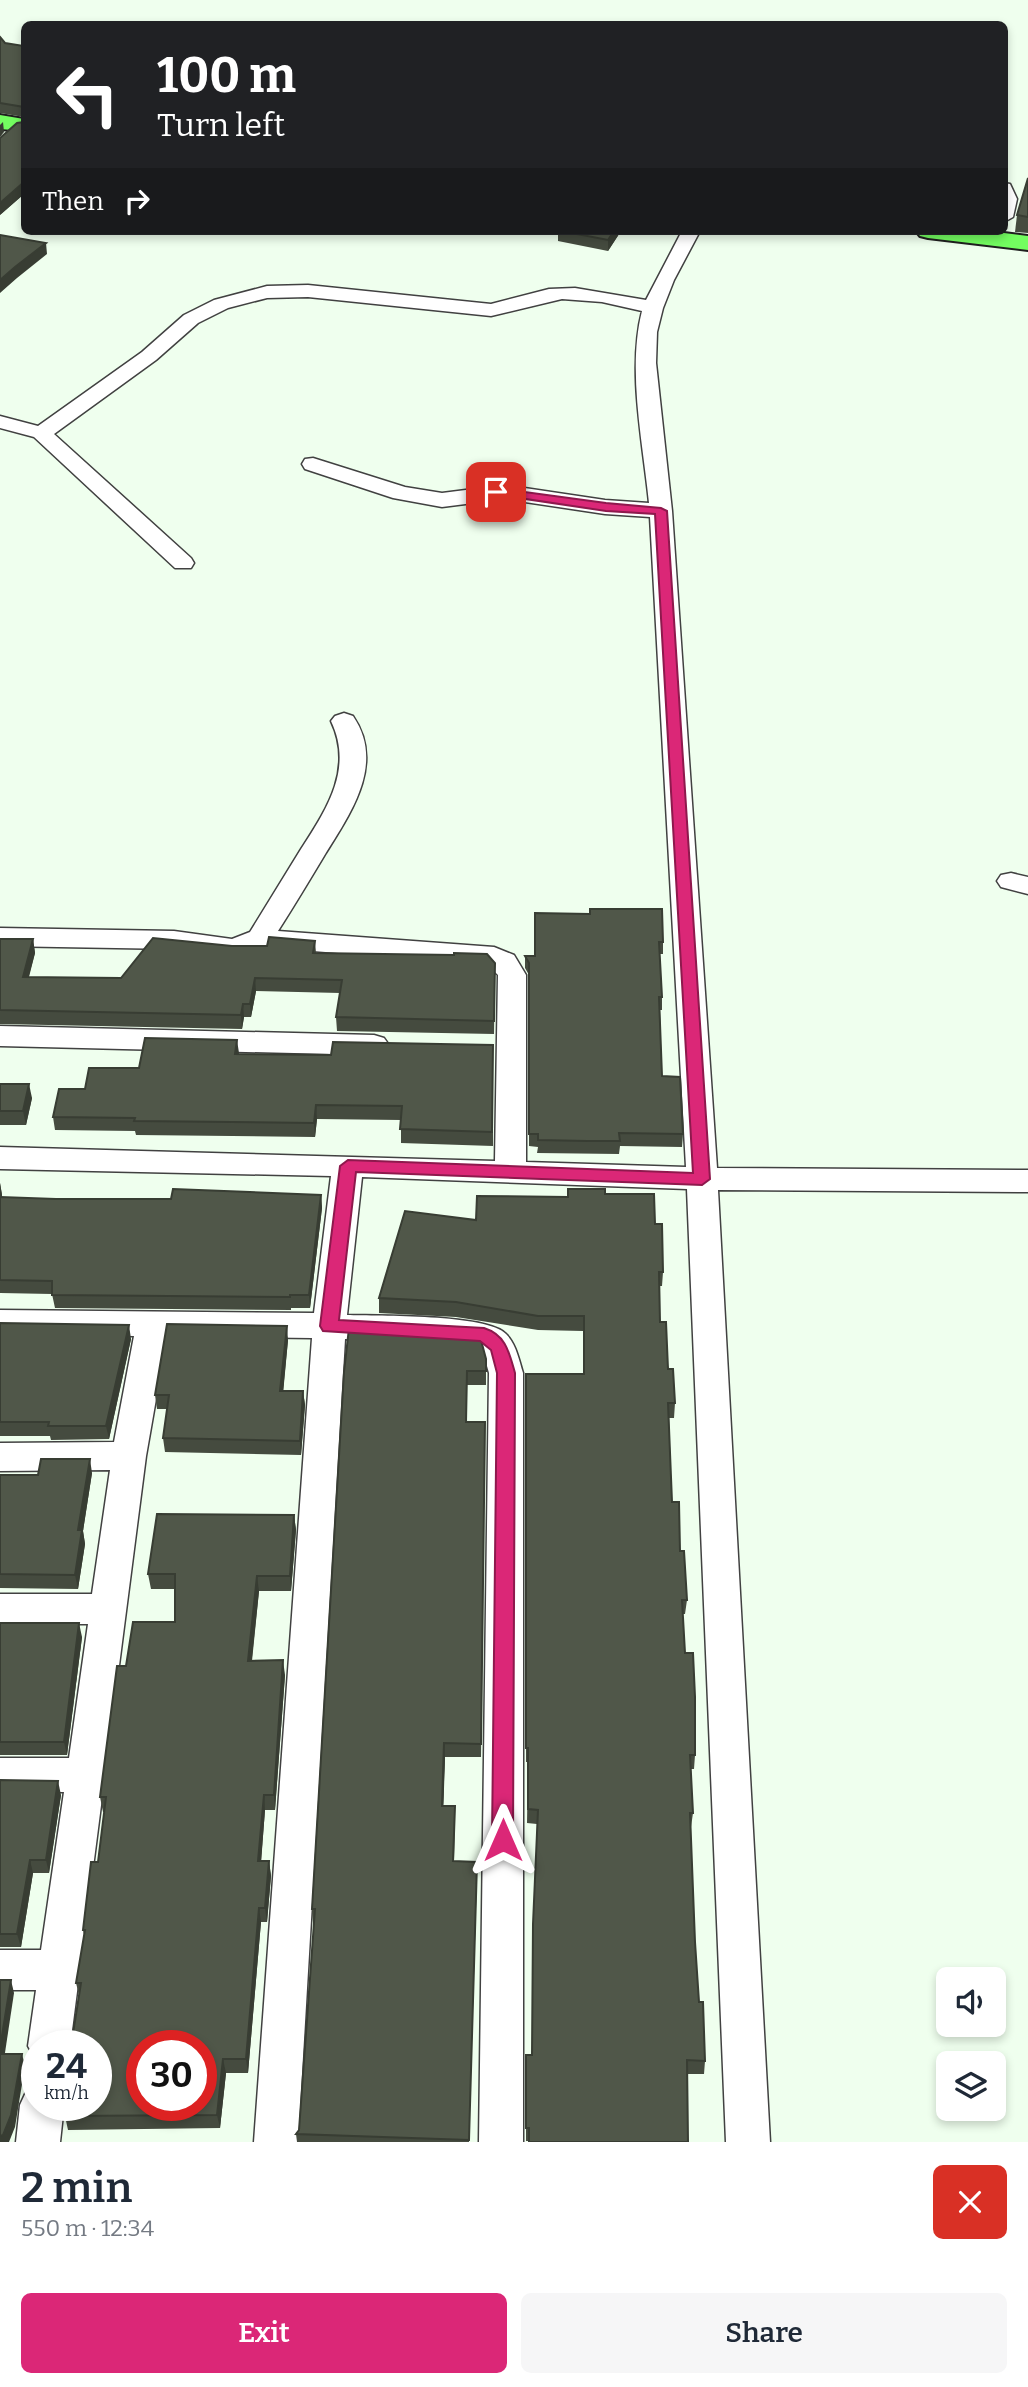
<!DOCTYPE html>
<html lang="en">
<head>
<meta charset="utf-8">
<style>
  body { margin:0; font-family:Bitter,serif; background:#f6f6f7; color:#1f2937; height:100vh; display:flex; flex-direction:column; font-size:26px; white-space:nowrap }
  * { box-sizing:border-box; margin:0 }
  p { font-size:23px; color:#747a83 }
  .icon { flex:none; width:38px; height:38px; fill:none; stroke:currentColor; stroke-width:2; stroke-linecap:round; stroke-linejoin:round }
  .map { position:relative; height:2142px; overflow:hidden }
  .details { display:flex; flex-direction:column; background:#fff; flex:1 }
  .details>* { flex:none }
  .hud { position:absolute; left:21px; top:21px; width:987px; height:214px; border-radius:10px; box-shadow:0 4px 10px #0003; background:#202124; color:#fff; overflow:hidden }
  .controls { position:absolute; left:936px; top:1967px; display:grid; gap:14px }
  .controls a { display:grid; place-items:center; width:70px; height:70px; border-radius:10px; background:#fff; box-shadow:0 4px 10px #0003; font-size:35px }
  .speed { position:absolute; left:21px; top:2030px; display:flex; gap:14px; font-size:35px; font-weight:700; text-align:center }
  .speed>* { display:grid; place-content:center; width:91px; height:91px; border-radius:50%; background:#fff; box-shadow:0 4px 10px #0003; line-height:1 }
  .speed small { font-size:18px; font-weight:400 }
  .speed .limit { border:10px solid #d22; background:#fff; color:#111 }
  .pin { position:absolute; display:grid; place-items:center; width:60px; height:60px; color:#fff; margin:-30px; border-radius:14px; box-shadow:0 4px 10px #0006 }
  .me { position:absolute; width:77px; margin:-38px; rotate:0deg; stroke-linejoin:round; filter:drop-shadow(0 0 5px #0008) }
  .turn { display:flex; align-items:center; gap:24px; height:147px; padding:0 21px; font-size:32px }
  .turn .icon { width:91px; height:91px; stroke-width:2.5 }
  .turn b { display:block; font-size:49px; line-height:60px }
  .then { display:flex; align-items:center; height:66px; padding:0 21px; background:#0003; gap:14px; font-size:26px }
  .round { display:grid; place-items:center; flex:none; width:74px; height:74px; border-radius:10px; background:#f6f6f7 }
  .head { display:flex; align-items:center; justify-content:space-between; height:119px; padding:0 21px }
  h1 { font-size:42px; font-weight:600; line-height:52px }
  .action { display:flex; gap:14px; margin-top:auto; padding:14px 21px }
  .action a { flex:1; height:80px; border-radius:10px; background:#db2777; color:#fff; font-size:28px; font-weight:600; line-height:80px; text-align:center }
  .action a+a { background:#f6f6f7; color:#1f2937 }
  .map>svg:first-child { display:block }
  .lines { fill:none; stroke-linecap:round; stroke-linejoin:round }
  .minor-casing { stroke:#414141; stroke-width:3 }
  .primary-casing { stroke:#1f1f1f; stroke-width:4 }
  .minor { fill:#fff; fill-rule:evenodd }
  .primary { fill:#73fd60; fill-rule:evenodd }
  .wall { fill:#454b3f }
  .shaded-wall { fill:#383d33 }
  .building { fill:#505749; stroke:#383d33; stroke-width:2; fill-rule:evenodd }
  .route { fill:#db2777; stroke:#8e194d; stroke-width:2 }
</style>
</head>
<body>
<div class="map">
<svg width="1028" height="2142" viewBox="0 0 1028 2142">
  <rect width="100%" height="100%" fill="#efffee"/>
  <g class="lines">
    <defs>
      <g id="minor">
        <polygon points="1004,183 1010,184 1017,199 1013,217 1004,222"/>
        <path d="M682,231H700L674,280L663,308L657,332L656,363L672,511L717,1168L1028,1170V1192L718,1190L770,2142H726L687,1189L362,1177L347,1315C377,1316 488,1314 506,1334C516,1344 519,1360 523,1373V2142H479L489,1373L483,1352L476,1347L345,1339L298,2142H254L312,1338L167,1336L146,1456L70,2046H37V2062L28,2046L36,1990H0V1950H41L64,1792H0V1758H69L88,1624H0V1594H92L110,1470L0,1471V1443L114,1442L134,1336L0,1334V1310L314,1313L331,1176L0,1169V1147L495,1161L498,975L488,965L263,947L234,957L174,949L0,946V928L174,931L232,939L250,932C266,906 282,880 298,854C324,813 355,771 331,721L335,716L344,713L353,716C386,764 350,814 324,856C309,881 294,906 278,931L494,947L514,955L526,975V1162L686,1167L650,517L605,514L505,499L442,507L393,498L305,469L302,464L305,459L313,458L405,487L442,493L505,485L605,500L649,503C643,443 627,370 642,311L602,302L562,299L491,316L308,297L267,298L228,308L198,323L156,360L54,434L191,558L194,563L191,568H175L34,437L0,428V416L38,426L142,352L184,315L214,300L267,286L308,285L491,304L549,289L575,288L646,300Z"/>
        <polygon points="1011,873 1028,877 1028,894 1001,887 997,881 1001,875"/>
        <polygon points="0,1026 374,1035 384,1038 389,1045 384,1052 374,1055 0,1046"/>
        <polygon points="37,2086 37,2105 64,2105 60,2142 16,2142 20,2105 27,2090"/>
      </g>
      <g id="primary">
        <polygon points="0,115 24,119 24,131 0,129"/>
        <polygon points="916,231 988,231 1028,236 1028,250 928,238 920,236"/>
      </g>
    </defs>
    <!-- minor casing -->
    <use href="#minor" class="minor-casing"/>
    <!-- primary casing -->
    <use href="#primary" class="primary-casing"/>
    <!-- minor -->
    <use href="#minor" class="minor"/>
    <!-- primary -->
    <use href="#primary" class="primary"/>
  </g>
  <!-- wall -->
  <g class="wall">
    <polygon points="0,37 5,43 24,46 24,194 0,215 24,122 24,117 0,113"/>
    <polygon points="1028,178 1028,233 1015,232 1017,215"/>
    <polygon points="306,231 325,231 323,233"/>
    <polygon points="550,231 621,231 608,251 558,241 558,232"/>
    <polygon points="0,939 33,939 35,953 29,977 121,978 232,946 267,946 315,941 316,953 495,963 494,1034 337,1031 336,1017 340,993 256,991 251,1017 244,1017 242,1029 0,1024"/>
    <polygon points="663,942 663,954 660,954 662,997 662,1010 660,1010 662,1076 683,1134 682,1147 620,1146 619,1154 537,1153 538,1147 529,1146 529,975 525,968 525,956 535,956"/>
    <polygon points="493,1045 493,1146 401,1143 401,1120 317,1119 315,1137 136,1135 135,1131 55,1130 53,1117 85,1089 139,1068 238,1054 331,1055"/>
    <polygon points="0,1084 32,1098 26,1125 0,1125"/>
    <polygon points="0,1183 2,1195 2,1197 56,1199 171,1199 321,1195 322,1208 310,1308 291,1308 291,1310 55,1308 52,1294 0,1293"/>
    <polygon points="605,1194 655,1224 663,1272 662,1286 659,1286 660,1322 675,1403 674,1418 669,1418 672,1502 680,1551 687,1600 685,1614 683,1614 685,1653 695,1755 694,1769 691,1769 693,1813 691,1827 690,1827 695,1942 699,2002 705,2061 704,2074 687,2074 529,2141 526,2141 526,2055 532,2055 537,1824 527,1823 528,1762 526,1762 526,1374 584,1374 583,1331 538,1330 456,1317 379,1313 379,1298 476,1220 568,1197"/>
    <polygon points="0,1323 131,1339 109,1439 51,1440 50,1436 0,1436"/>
    <polygon points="288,1340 283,1391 303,1391 305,1405 301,1455 165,1452 163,1438 167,1409 157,1409 155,1395"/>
    <polygon points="486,1359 486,1385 467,1385 466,1422 485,1422 481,1757 445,1757 443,1806 455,1820 454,1861 477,1862 469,2142 297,2142 296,2134 299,2130 314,1923 313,1923 312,1909 344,1372"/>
    <polygon points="92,1473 83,1531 85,1544 78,1589 0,1588 0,1475 38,1475"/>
    <polygon points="294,1515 296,1530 291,1591 259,1591 252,1661 285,1675 275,1810 265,1810 261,1861 269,1861 271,1876 267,1922 261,1922 248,2073 226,2073 220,2128 68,2130 65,2116 96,2105 79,1995 76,1983 84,1935 83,1930 98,1862 104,1812 103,1812 100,1797 126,1666 175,1622 175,1589 151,1589 148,1574"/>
    <polygon points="0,1623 82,1637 67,1755 0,1755"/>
    <polygon points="0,1780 61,1795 49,1873 33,1873 21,1947 0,1947"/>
  </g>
  <!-- shaded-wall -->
  <g class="shaded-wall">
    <polygon points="3,122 4,132 0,137 0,125"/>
    <polygon points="24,182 24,194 0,215 0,203"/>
    <polygon points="614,231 621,231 608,251 608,240"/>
    <polygon points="46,243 47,254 17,278 0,293 0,280 15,267"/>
    <polygon points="33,939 35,953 25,990 23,977"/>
    <polygon points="255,978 256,991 251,1017 250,1004"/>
    <polygon points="243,1004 244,1017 242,1029 241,1015"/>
    <polygon points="237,1040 239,1053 236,1068 235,1054"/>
    <polygon points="29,1084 32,1098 26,1125 23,1111"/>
    <polygon points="316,1105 317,1119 315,1137 314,1123"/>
    <polygon points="0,1183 2,1195 0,1204"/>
    <polygon points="321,1195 322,1208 310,1308 309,1295"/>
    <polygon points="129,1325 131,1339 109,1439 106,1426"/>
    <polygon points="287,1326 288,1340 282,1405 280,1391"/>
    <polygon points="303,1391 305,1405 301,1455 300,1441"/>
    <polygon points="90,1459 92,1473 83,1531 85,1544 78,1589 75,1575 78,1530"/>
    <polygon points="294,1515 296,1530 291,1591 290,1576"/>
    <polygon points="257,1576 259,1591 250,1676 248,1661"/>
    <polygon points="79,1623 82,1637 67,1755 64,1742"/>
    <polygon points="283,1660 285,1675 275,1810 274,1795"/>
    <polygon points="444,1743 445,1757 443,1820 442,1806"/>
    <polygon points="58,1781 61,1795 49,1873 46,1860"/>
    <polygon points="264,1795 265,1810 260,1876 258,1861"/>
    <polygon points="30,1860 33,1873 21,1947 17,1934"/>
    <polygon points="269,1861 271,1876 267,1922 265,1908"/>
    <polygon points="477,1862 477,1875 469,2142"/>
    <polygon points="259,1908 261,1922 248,2073 246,2059"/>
    <polygon points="11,1980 14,1993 3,2066 0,2056 0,2048"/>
    <polygon points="22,2054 25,2066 15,2127 9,2142 0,2142 0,2136"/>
    <polygon points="223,2059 226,2073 220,2128 217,2115"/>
  </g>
  <!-- building -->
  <g class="building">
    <polygon points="0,37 5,43 24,46 24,107 0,103"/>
    <polygon points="24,115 24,182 0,203 0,138 17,123 24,122"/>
    <polygon points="1028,178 1028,217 1017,215"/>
    <polygon points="561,231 614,231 608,240"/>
    <polygon points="0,235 46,243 15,267 0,280"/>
    <polygon points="590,909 662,909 663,942 659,942 662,997 659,997 662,1076 680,1077 683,1134 619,1133 620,1141 587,1141 538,1140 538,1134 529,1134 529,963 525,956 535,956 535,913 590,914"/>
    <polygon points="269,937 315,941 313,953 454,955 454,953 487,954 495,963 494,1021 336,1017 342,980 255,978 250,1004 243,1004 241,1015 0,1010 0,939 33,939 23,977 121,978 153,938 232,946 267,946"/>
    <polygon points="145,1038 237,1040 235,1054 331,1055 333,1042 493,1045 492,1132 400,1129 402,1106 316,1105 314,1123 134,1121 135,1118 53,1117 59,1089 85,1089 89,1068 139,1068"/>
    <polygon points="0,1084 29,1084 23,1111 0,1111"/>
    <polygon points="173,1189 321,1195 309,1295 290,1295 290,1297 52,1295 52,1281 0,1280 0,1197 56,1199 171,1199"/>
    <polygon points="568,1189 605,1189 605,1194 654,1194 655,1224 662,1224 663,1272 659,1272 660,1322 666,1322 668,1369 673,1369 675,1403 668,1403 672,1502 679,1502 680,1551 684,1551 687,1600 682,1600 685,1653 693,1653 695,1697 695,1755 690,1755 693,1813 690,1813 695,1942 699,2002 703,2002 705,2061 687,2060 688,2142 529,2142 529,2128 526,2128 526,2055 532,2055 533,1924 538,1810 528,1809 528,1748 526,1748 526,1374 584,1374 584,1316 538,1316 456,1302 379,1298 405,1211 476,1220 477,1196 568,1197"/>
    <polygon points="0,1323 129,1325 106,1426 48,1426 49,1422 0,1422"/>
    <polygon points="167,1324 287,1326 280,1391 303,1391 300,1441 163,1438 169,1395 155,1395"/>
    <polygon points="349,1328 475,1336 481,1340 486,1359 486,1371 467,1371 466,1422 485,1422 481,1744 444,1743 442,1806 455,1806 453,1861 477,1862 469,2140 296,2134 299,2130 315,1909 312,1909 344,1372"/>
    <polygon points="41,1459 90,1459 78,1530 82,1530 75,1575 0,1574 0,1475 38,1475"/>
    <path d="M157,1514L294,1515L290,1576H257L248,1661L283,1660L274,1795H264L258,1861H269L265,1908H259L246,2059H223L217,2115L65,2116L66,2105H96V2046H71L81,1983H76L85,1930H83L91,1862H98L106,1797H100L117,1666H126L133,1622H175V1574H148ZM142,2046H201V2105H142Z"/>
    <polygon points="0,1623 79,1623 64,1742 0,1742"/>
    <polygon points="0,1780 58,1781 46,1860 30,1860 17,1934 0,1934"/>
    <polygon points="0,1980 11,1980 0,2048"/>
    <polygon points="0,2054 22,2054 11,2115 3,2135 0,2136"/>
  </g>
  <!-- route -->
  <path class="route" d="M496,488L606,503L661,508L667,511L710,1179L702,1185L356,1172L339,1320L484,1328C506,1335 509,1352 515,1373L513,1840L510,1847L503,1849L495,1847L492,1840L497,1373L491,1350L480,1341L323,1331L320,1326L340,1166L348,1160L693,1173L655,514L606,511L492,494L490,492Z"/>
</svg>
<div class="controls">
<a><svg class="icon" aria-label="sound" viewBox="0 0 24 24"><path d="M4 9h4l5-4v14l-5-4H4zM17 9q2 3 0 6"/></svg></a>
<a><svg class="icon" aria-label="layers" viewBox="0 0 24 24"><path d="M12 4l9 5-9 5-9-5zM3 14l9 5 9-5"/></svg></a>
</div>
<div class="speed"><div>24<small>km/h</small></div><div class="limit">30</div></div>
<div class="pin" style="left:496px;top:492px;background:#d93025"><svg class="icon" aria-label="arrive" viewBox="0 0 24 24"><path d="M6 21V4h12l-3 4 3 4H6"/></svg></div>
<svg class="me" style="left:503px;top:1840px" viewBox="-20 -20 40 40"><path d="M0-17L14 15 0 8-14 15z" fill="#db2777" stroke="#fff" stroke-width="4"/></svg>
<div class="hud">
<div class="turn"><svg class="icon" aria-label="left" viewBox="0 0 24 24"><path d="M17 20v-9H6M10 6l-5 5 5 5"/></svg><div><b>100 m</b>Turn left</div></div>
<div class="then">Then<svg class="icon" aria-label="right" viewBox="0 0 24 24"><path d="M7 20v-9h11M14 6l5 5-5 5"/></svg></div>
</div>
</div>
<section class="details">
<div class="head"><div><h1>2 min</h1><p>550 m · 12:34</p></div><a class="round" style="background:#d93025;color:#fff"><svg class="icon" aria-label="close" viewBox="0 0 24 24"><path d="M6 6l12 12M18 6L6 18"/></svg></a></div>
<div class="action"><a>Exit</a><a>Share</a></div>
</section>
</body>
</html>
